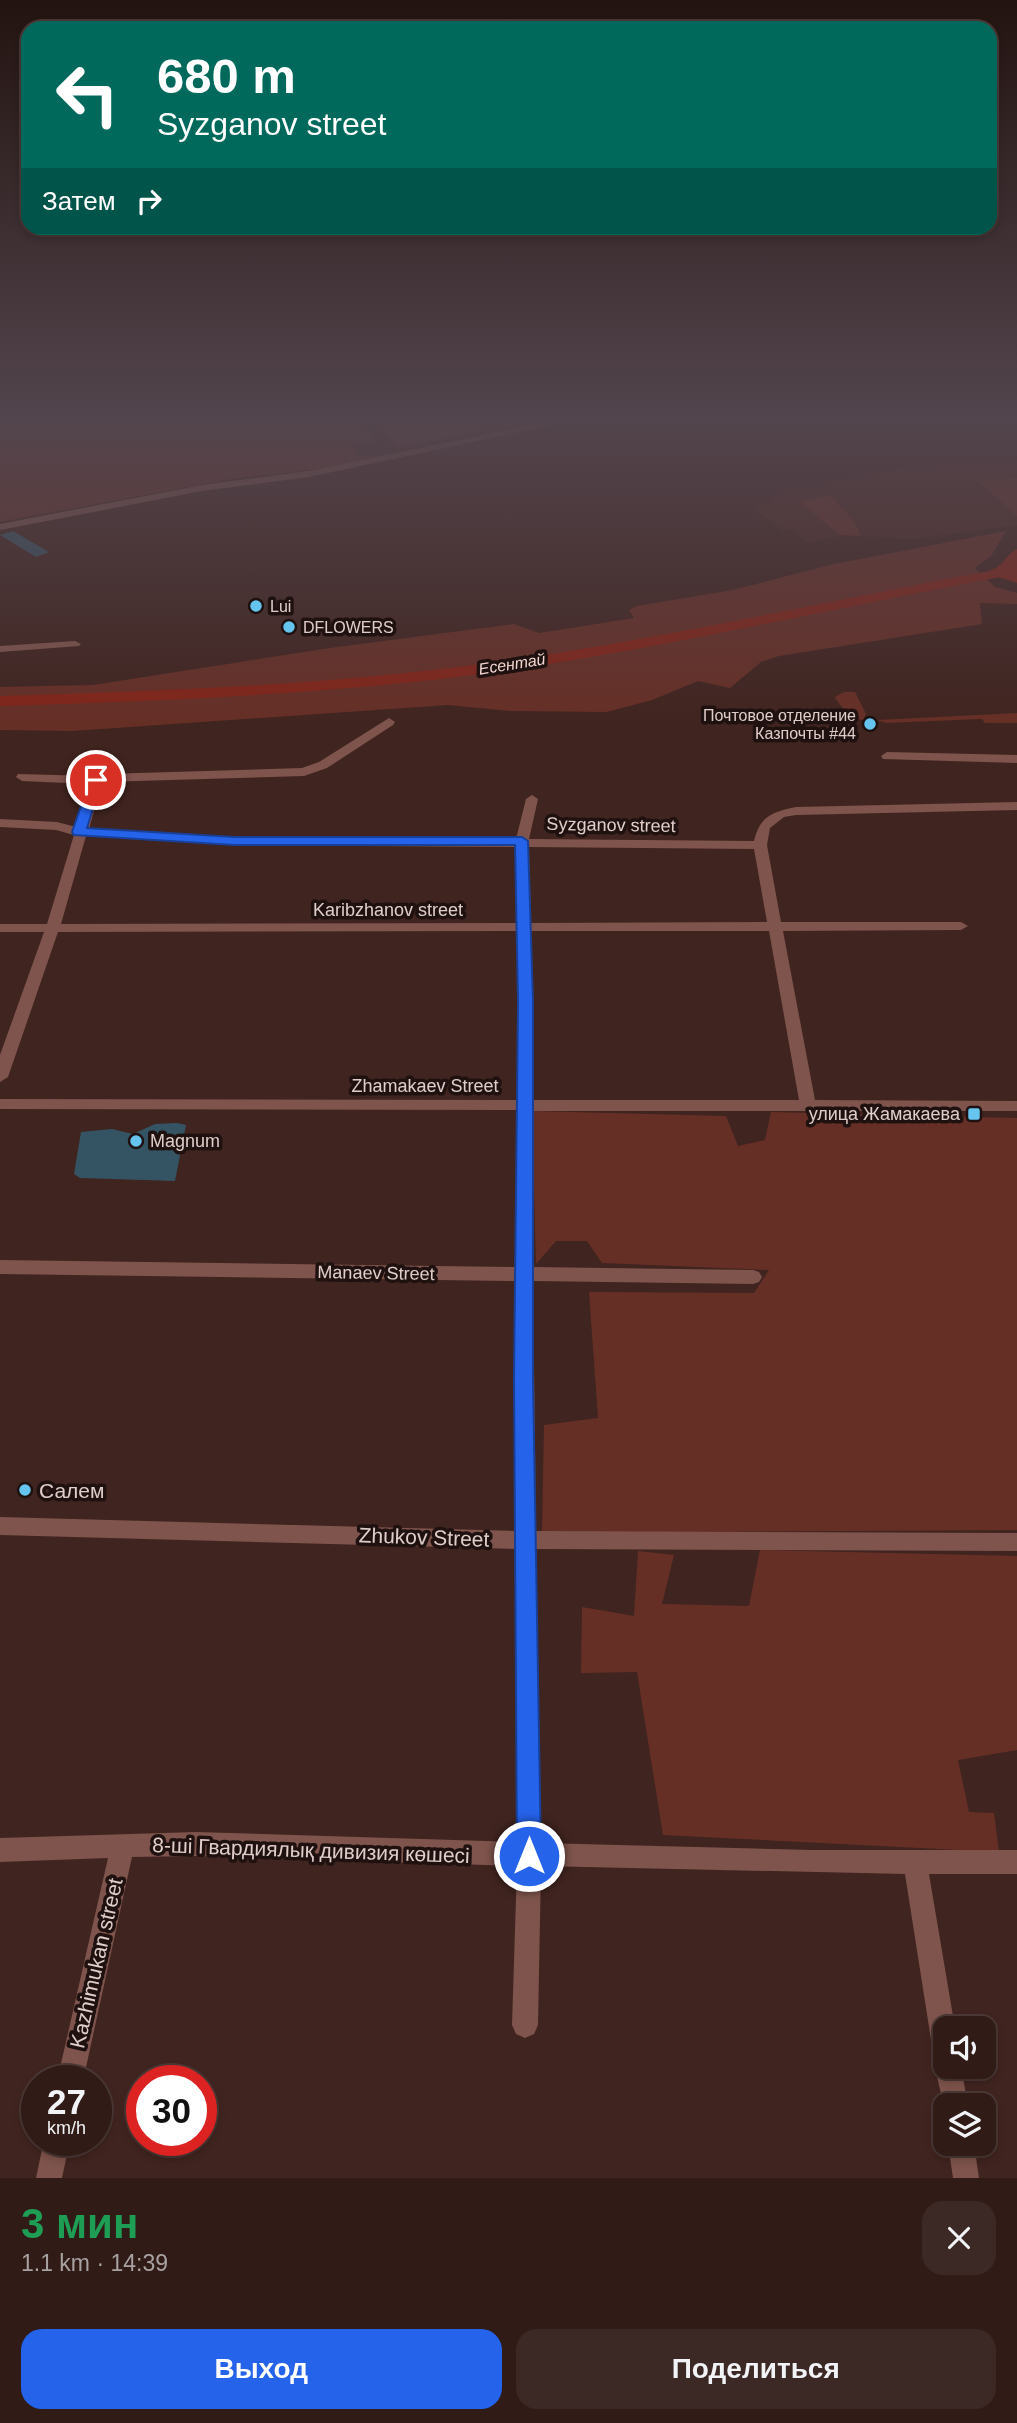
<!DOCTYPE html>
<html lang="ru">
<head>
<meta charset="utf-8">
<style>
  body { margin:0; font-family:Helvetica,sans-serif; background:#3c2824; color:#f1f3f6; height:100vh; display:flex; flex-direction:column; font-size:26px; white-space:nowrap }
  * { box-sizing:border-box; margin:0 }
  p { font-size:23px; color:#a8a1a1 }
  .icon { flex:none; width:38px; height:38px; fill:none; stroke:currentColor; stroke-width:2; stroke-linecap:round; stroke-linejoin:round }
  .map { position:relative; height:2178px; overflow:hidden }
  .drawer { display:flex; flex-direction:column; background:#301b17; flex:1 }
  .drawer>* { flex:none }
  .hud { position:absolute; left:21px; top:21px; width:976px; height:214px; border-radius:21px; box-shadow:0 4px 10px #0003,0 0 0 2px #4b3936; background:#00695c; color:#fff; overflow:hidden }
  .buttons { position:absolute; left:933px; top:2016px; display:grid; gap:14px }
  .buttons a { display:grid; place-items:center; width:63px; height:63px; border-radius:14px; background:#301b17; box-shadow:0 4px 10px #0003,0 0 0 2px #4b3936; font-size:35px }
  .speed { position:absolute; left:21px; top:2065px; display:flex; gap:14px; font-size:35px; font-weight:700; text-align:center }
  .speed>* { display:grid; place-content:center; width:91px; height:91px; border-radius:50%; background:#301b17; box-shadow:0 4px 10px #0003,0 0 0 2px #4b3936; line-height:1 }
  .speed small { font-size:18px; font-weight:400 }
  .speed .limit { border:10px solid #d22; background:#fff; color:#111 }
  .pin { position:absolute; display:grid; place-items:center; width:60px; height:60px; color:#fff; margin:-30px; border:4px solid #fff; border-radius:50%; box-shadow:0 2px 7px #0007 }
  .me { position:absolute; width:77px; margin:-38px; rotate:0deg; stroke-linejoin:round; filter:drop-shadow(0 0 5px #0008) }
  .turn { display:flex; align-items:center; gap:24px; height:147px; padding:0 21px; font-size:32px }
  .turn .icon { width:91px; height:91px; stroke-width:2.5 }
  .turn b { display:block; font-size:49px; line-height:60px }
  .then { display:flex; align-items:center; height:66px; padding:0 21px; background:#0003; gap:14px; font-size:26px }
  .round { display:grid; place-items:center; flex:none; width:74px; height:74px; border-radius:21px; background:#3c2824 }
  .summary { display:flex; align-items:center; justify-content:space-between; height:119px; padding:0 21px }
  h1 { font-size:42px; font-weight:700; line-height:52px; color:#1e9e55 }
  .cta { display:flex; gap:14px; margin-top:auto; padding:14px 21px }
  .cta a { flex:1; height:80px; border-radius:21px; background:#2563eb; color:#fff; font-size:28px; font-weight:700; line-height:80px; text-align:center }
  .cta a+a { background:#3c2824; color:#f1f3f6 }
  .map>svg:first-child { display:block }
  .built { fill:#4c2822 }
  .green { fill:#662f26 }
  .water { fill:#822519 }
  .lines { fill:none; stroke-linecap:round; stroke-linejoin:round }
  .river { fill:#822519; fill-rule:evenodd }
  .building { fill:#345463 }
  .minor { fill:#7e544c; fill-rule:evenodd }
  .route { fill:#2563eb; stroke:#184099; stroke-width:2 }
  .poi-dot { fill:#65c5ef; stroke:#1e110f; stroke-width:2.5 }
  .labels { text-anchor:middle; dominant-baseline:central; stroke-width:7; stroke-linejoin:round; paint-order:stroke }
  .far-poi-label { font-size:16px; fill:#e0cdc9; stroke:#1e110f; text-anchor:start }
  .far-water-label { font-size:16px; font-style:italic; fill:#f3d7d2; stroke:#1e110f }
  .street-label { font-size:18px; fill:#e0cdc9; stroke:#1e110f }
  .poi-label { font-size:18px; fill:#e0cdc9; stroke:#1e110f; text-anchor:end }
  .near-poi-label { font-size:21px; fill:#e0cdc9; stroke:#1e110f; text-anchor:start }
  .near-street-label { font-size:21px; fill:#e0cdc9; stroke:#1e110f }
</style>
</head>
<body>
<div class="map">
<svg width="1017" height="2178" viewBox="0 0 1017 2178">
  <rect width="100%" height="100%" fill="#40241f"/>
  <!-- built -->
  <polygon class="built" points="1017,461 1017,525 914,539 840,535 808,543 791,529 783,531 755,510 773,496 902,467"/>
  <!-- green -->
  <g class="green">
    <polygon points="0,418 353,418 376,441 351,445 357,456 403,453 317,469 230,479 0,522 0,430 6,424 0,423"/>
    <polygon points="370,418 551,418 397,448"/>
    <polygon points="1017,478 1017,516 979,482"/>
    <polygon points="830,495 853,520 861,536 840,535 800,502"/>
    <polygon points="1006,531 991,556 975,568 995,587 1017,593 1017,604 980,603 982,624 779,656 761,662 730,688 698,681 652,700 607,712 511,711 448,705 73,731 0,730 0,687 93,685 330,648 514,624 539,633 634,618 629,610 637,606 733,590 829,565"/>
    <path d="M844,692H855L866,714L863,720C853,719 840,707 835,697Z"/>
    <polygon points="1017,713 1017,723 985,723 982,719 886,723 877,720"/>
    <polygon points="532,1111 726,1116 738,1146 765,1140 771,1112 1017,1118 1017,1530 542,1533 544,1425 598,1418 589,1292 754,1293 769,1270 602,1263 587,1241 556,1241 536,1264"/>
    <polygon points="760,1550 1017,1556 1017,1750 958,1760 969,1812 994,1813 999,1852 663,1835 637,1672 581,1673 582,1607 634,1616 638,1551 674,1555 662,1604 749,1606"/>
  </g>
  <!-- water -->
  <path class="water" d="M1017,549V583L998,577L990,570C1004,567 1005,555 1017,549Z"/>
  <g class="lines">
    <!-- river -->
    <path class="river" d="M1017,566V574C843,606 671,647 496,672C332,694 166,701 0,706V696C166,691 332,685 496,662C671,638 843,597 1017,566Z"/>
  </g>
  <!-- building -->
  <g class="building">
    <polygon points="13,531 49,552 36,557 0,535"/>
    <polygon points="177,1123 186,1125 175,1181 80,1178 74,1174 81,1132 112,1129 133,1134 155,1124"/>
  </g>
  <g class="lines">
    <!-- minor -->
    <g class="minor">
      <polygon points="566,418 584,418 309,477 202,491 0,530 0,524 202,485 309,471"/>
      <polygon points="75,641 81,644 79,646 0,652 0,646"/>
      <path d="M389,718L395,722L393,725L327,768L304,776L102,782L89,829L234,837L516,839L526,799L532,795L538,799L529,839L754,841C760,816 772,812 796,807L1017,802V810L796,815L784,817L770,828L767,845L781,922H961L968,926L961,930L783,931L815,1100L1017,1101V1111H533V1267L753,1270L759,1272L762,1277L759,1282L753,1284L533,1281L536,1531L1017,1533V1551L536,1549L541,1843L812,1850H1017V1874H929L955,2028H945V2067H961L968,2105H945V2112L935,2067L941,2057L936,2055L932,2046L905,1874L541,1866L538,2025L534,2034L525,2038L516,2034L512,2025L517,1866L196,1856L132,1857L83,2081H57L108,1858L0,1862V1838L196,1832L517,1842L516,1549L0,1535V1517L515,1531L516,1281L0,1274V1260L516,1267L517,1110L0,1109V1099L518,1100L517,931L58,932L8,1077L0,1082V1055L44,932H0V924H47L74,835L56,830L0,827V819L57,822L76,827L89,784L22,781L16,777L18,774L91,776L95,765L101,761L107,765L105,774L302,768L319,762ZM86,836L234,845L515,847L517,923L61,924ZM529,847L754,849L767,922L531,923ZM531,931H769L799,1100H533Z"/>
      <polygon points="887,752 1017,755 1017,763 883,759 881,756"/>
      <polygon points="44,2140 70,2140 62,2178 36,2178"/>
      <polygon points="948,2144 974,2144 979,2178 953,2178"/>
    </g>
  </g>
  <!-- sky -->
  <linearGradient id="sky" x2="0" y2="1"><stop stop-color="#231411"/><stop offset="0.58" stop-color="#53454d"/><stop offset="1" stop-color="#53454d" stop-opacity="0"/></linearGradient>
  <rect width="1017" height="723" fill="url(#sky)"/>
  <!-- route -->
  <polygon class="route" points="96,776 102,780 87,828 234,837 522,837 528,841 533,1002 533,1378 541,1856 537,1864 529,1868 521,1864 517,1856 514,1378 518,1002 515,845 234,845 74,835 72,832 90,780"/>
  <!-- markers -->
  <g class="poi-dot">
    <circle cx="256" cy="606" r="7"/>
    <circle cx="289" cy="627" r="7"/>
    <circle cx="870" cy="724" r="7"/>
    <rect x="967" y="1107" width="14" height="14" rx="3.5"/>
    <circle cx="136" cy="1141" r="7"/>
    <circle cx="25" cy="1490" r="7"/>
  </g>
  <g class="labels">
    <!-- far-poi labels -->
    <g class="far-poi-label">
      <text x="270" y="606">Lui</text>
      <text x="303" y="627">DFLOWERS</text>
      <text x="856" y="715" text-anchor="end">Почтовое отделение<tspan x="856" dy="18">Казпочты #44</tspan></text>
    </g>
    <!-- far-water labels -->
    <g class="far-water-label">
      <text transform="translate(512 664) rotate(-9)">Есентай</text>
    </g>
    <!-- street labels -->
    <g class="street-label">
      <text transform="translate(611 825) rotate(1)">Syzganov street</text>
      <text x="388" y="910">Karibzhanov street</text>
      <text x="425" y="1086">Zhamakaev Street</text>
      <text transform="translate(376 1273) rotate(1)">Manaev Street</text>
    </g>
    <!-- poi labels -->
    <g class="poi-label">
      <text x="960" y="1114">улица Жамакаева</text>
      <text x="150" y="1141" text-anchor="start">Magnum</text>
    </g>
    <!-- near-poi labels -->
    <g class="near-poi-label">
      <text x="39" y="1490">Салем</text>
    </g>
    <!-- near-street labels -->
    <g class="near-street-label">
      <text transform="translate(424 1537) rotate(2)">Zhukov Street</text>
      <text transform="translate(311 1850) rotate(2)">8-ші Гвардиялық дивизия көшесі</text>
      <text transform="translate(96 1963) rotate(-77)">Kazhimukan street</text>
    </g>
  </g>
</svg>
<div class="buttons">
<a><svg class="icon" aria-label="sound" viewBox="0 0 24 24"><path d="M4 9h4l5-4v14l-5-4H4zM17 9q2 3 0 6"/></svg></a>
<a><svg class="icon" aria-label="layers" viewBox="0 0 24 24"><path d="M12 4l9 5-9 5-9-5zM3 14l9 5 9-5"/></svg></a>
</div>
<div class="speed"><div>27<small>km/h</small></div><div class="limit">30</div></div>
<div class="pin" style="left:96px;top:780px;background:#d93025"><svg class="icon" aria-label="arrive" viewBox="0 0 24 24"><path d="M6 21V4h12l-3 4 3 4H6"/></svg></div>
<svg class="me" style="left:529px;top:1856px" viewBox="-20 -20 40 40"><circle r="17" fill="#2563eb" stroke="#fff" stroke-width="3"/><path d="M0-11L8 9 0 5-8 9z" fill="#fff"/></svg>
<div class="hud">
<div class="turn"><svg class="icon" aria-label="left" viewBox="0 0 24 24"><path d="M17 20v-9H6M10 6l-5 5 5 5"/></svg><div><b>680 m</b>Syzganov street</div></div>
<div class="then">Затем<svg class="icon" aria-label="right" viewBox="0 0 24 24"><path d="M7 20v-9h11M14 6l5 5-5 5"/></svg></div>
</div>
</div>
<section class="drawer">
<div class="summary"><div><h1>3 мин</h1><p>1.1 km · 14:39</p></div><a class="round"><svg class="icon" aria-label="close" viewBox="0 0 24 24"><path d="M6 6l12 12M18 6L6 18"/></svg></a></div>
<div class="cta"><a>Выход</a><a>Поделиться</a></div>
</section>
</body>
</html>
